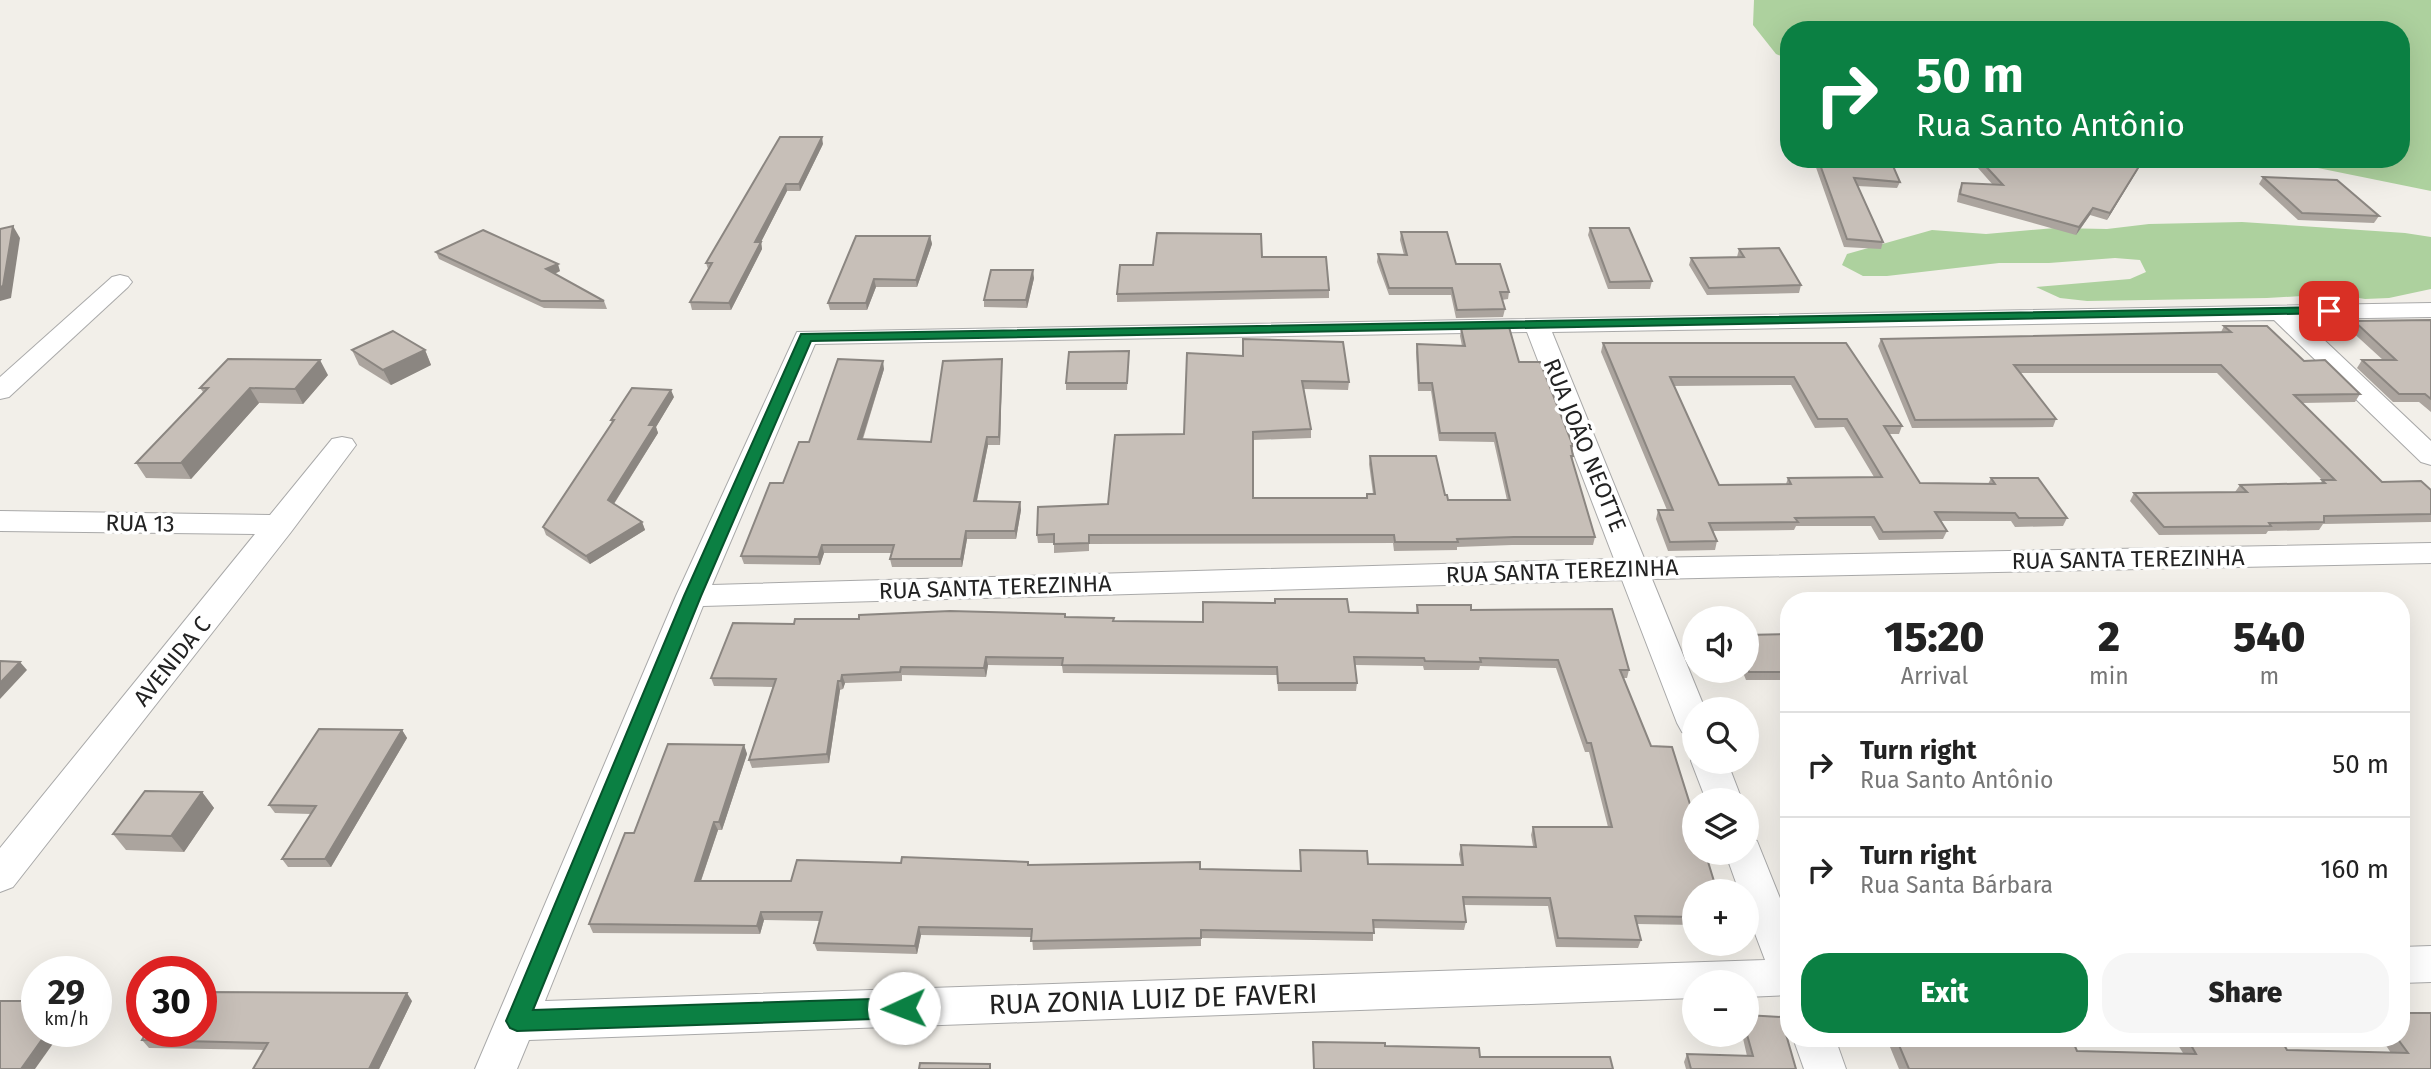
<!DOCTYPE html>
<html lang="en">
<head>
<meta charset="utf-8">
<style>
  body { margin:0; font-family:"Fira Sans",sans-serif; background:#f6f6f6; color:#222; height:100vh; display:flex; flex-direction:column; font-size:26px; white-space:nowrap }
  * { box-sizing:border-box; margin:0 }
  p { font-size:23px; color:#767676 }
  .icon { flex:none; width:38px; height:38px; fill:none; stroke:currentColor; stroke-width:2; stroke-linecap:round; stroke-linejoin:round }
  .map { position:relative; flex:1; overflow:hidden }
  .side { position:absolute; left:1780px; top:592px; width:630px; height:455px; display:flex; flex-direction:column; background:#fff; border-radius:28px; box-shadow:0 7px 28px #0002 }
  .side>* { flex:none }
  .banner { position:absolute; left:1780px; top:21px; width:630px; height:147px; border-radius:28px; box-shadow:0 7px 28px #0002; background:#0b8043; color:#fff; overflow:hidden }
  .tools { position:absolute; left:1682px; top:606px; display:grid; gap:14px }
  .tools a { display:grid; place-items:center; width:77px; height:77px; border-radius:50%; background:#fff; box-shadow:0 7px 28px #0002; font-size:35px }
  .speed { position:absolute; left:21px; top:956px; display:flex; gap:14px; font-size:35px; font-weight:700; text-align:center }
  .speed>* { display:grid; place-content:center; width:91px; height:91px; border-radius:50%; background:#fff; box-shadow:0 7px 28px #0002; line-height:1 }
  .speed small { font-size:18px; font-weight:400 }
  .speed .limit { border:10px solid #d22; background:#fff; color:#111 }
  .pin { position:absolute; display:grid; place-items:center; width:60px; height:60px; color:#fff; margin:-30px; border-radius:14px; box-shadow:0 4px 10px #0006 }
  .me { position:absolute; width:77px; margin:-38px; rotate:268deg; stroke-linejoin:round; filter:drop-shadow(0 0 5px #0008) }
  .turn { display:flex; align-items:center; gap:24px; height:147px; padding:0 21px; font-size:32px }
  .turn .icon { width:91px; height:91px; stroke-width:2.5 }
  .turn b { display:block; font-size:49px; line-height:60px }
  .eta { display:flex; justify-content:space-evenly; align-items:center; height:119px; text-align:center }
  .eta b { font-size:42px; font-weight:800; line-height:49px }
  .action { display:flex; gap:14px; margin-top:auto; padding:14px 21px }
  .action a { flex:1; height:80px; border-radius:28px; background:#0b8043; color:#fff; font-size:28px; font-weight:800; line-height:80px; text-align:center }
  .action a+a { background:#f6f6f6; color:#222 }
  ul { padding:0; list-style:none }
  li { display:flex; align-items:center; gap:21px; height:105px; padding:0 21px; border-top:2px solid #e0e0e0 }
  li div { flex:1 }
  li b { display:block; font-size:26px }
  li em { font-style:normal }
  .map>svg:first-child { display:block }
  .forest { fill:#add19e }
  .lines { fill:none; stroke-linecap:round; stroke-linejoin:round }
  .minor-casing { stroke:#a9a9a9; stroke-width:2 }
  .minor { fill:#fff; fill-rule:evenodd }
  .wall { fill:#aba49e; fill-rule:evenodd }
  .shaded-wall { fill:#8b8681 }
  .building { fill:#c7bfb8; stroke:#8b8681; stroke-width:2; fill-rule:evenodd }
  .route { fill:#0b8043; stroke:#07532c; stroke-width:2 }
  .labels { text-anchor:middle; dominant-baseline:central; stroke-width:7; stroke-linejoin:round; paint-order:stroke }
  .street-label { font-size:23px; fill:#222; stroke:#fff }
  .near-street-label { font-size:28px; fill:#222; stroke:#fff }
</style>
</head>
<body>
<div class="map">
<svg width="2431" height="1069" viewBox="0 0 2431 1069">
  <rect width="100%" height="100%" fill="#f2efe9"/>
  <!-- forest -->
  <g class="forest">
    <polygon points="1754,0 2431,0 2431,191 2313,167 2292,159 2401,159 2401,30 1788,30 1788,59 1776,54 1753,25"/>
    <polygon points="2242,222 2405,233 2431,237 2431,289 2389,298 2365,299 2335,294 2267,298 2087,301 2060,298 2036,287 2130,279 2146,272 2140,260 2115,258 2049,263 1999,263 1887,276 1863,276 1842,265 1847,254 1932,230 1986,234 2055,228 2107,229 2149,224"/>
  </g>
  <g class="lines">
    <defs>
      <g id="minor">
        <polygon points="120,275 128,277 132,282 128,287 9,397 0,399 0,377 112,277"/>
        <path d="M2431,303V317L2302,319L2431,441V465L2421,462L2274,320L1552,332L1644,558L2431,543V563L1652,579L1705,709H1694V736L1682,732L1677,723L1622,580L703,606L545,1001L1765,960L1746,910V891H1739L1725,852H1746V837L1757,841L1788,918V995L1746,997V982H1694V998L529,1040L517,1069H475L676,596L797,332ZM1527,332L1614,559L712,585L815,344Z"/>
        <polygon points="342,437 352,439 356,445 291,532 13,887 0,892 0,848 255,534 0,531 0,511 270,515 332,439"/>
        <polygon points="1694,756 1694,761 1727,761 1742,800 1706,800 1691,761"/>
        <polygon points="2431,946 2431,982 2401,983 2401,947"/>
        <polygon points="1793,1038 1835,1038 1846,1069 1804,1069"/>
      </g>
    </defs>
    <!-- minor casing -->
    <use href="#minor" class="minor-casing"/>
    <!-- minor -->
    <use href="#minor" class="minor"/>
  </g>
  <!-- wall -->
  <g class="wall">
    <polygon points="823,144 800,191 787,191 761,242 762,249 731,310 692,310 690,302 708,269 706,263"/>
    <polygon points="1813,159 1890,159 1900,182 1897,188 1857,186 1883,242 1881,249 1844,247"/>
    <polygon points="1970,159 2143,160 2107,220 2090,215 2076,235 1957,202 1959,190 1962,183 1993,185"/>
    <polygon points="2263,177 2379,216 2374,223 2298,220 2259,184"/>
    <polygon points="1590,228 1652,281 1650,289 1608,289 1588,235"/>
    <polygon points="1401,232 1456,264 1509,292 1508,299 1502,300 1505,309 1503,317 1456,318 1451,295 1389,295 1377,262 1378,254 1404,255 1400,240"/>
    <polygon points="930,236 932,244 917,287 876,287 867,310 830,310 828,303"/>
    <polygon points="1739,249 1801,285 1799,293 1707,295 1689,265 1691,258 1737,257"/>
    <polygon points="436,252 560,271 555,274 604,301 607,309 544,308 439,259"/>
    <polygon points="1262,257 1329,290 1329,298 1117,302 1117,294 1153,265"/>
    <polygon points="1034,278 1027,308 984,307 984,300"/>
    <polygon points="2431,320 2431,412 2419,402 2393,402 2357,368 2362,360 2383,360 2349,329 2354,321"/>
    <polygon points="2224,326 2304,361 2360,394 2355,402 2302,403 2382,482 2431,490 2431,522 2323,524 2319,530 2268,531 2266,534 2159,535 2130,501 2134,493 2235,492 2240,485 2321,483 2322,480 2217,373 2020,373 2056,419 2053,427 1912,428 1878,346 1881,339 2221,332"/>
    <polygon points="1461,328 1519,362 1573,446 1572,450 1573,456 1572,461 1595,537 1593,545 1512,545 1457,547 1457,550 1394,551 1393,543 1089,544 1089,551 1054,553 1054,543 1038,543 1037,535 1108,504 1184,434 1243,356 1349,382 1348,390 1304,389 1311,429 1311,438 1253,440 1253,498 1366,498 1367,494 1373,494 1369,464 1370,456 1445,495 1448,500 1507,500 1494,442 1439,441 1431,391 1418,391 1416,352 1417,344 1462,346 1460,336"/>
    <path d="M1603,343H1846L1902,426L1899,434H1889L1920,483L1988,484L1991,478L2067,518L2063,526L2015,527L2011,521H1941L1947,531L1943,539L1879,540L1871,526H1796L1794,530L1713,531L1717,541L1715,550L1668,551L1656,519L1658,510H1667L1601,352ZM1791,385L1815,428L1844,427L1874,477L1788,478L1786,484L1719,485L1673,386Z"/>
    <polygon points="352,350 425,350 431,365 391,385 359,365"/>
    <polygon points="1129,351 1127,390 1066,390 1066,383"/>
    <polygon points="1002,367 1000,445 988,445 977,501 1020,502 1021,510 1016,539 967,539 962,567 892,567 890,559 892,553 824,553 820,565 744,564 741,556 809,442 884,369 863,439 931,442"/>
    <polygon points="328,375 303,404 259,403 191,479 146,478 136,463 203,392 200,388"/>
    <polygon points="674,397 656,427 658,433 614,504 642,522 645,530 590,564 546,535 543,527 612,423 611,420"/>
    <polygon points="1417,605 1471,610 1629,670 1627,678 1624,678 1694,891 1694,925 1637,924 1641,940 1638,948 1556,947 1548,906 1464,905 1466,922 1464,930 1373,928 1373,941 1201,938 1201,946 1033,950 1032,937 921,935 917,954 817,951 814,943 820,921 764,920 760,934 593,933 589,924 634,833 744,745 747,754 722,830 718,830 701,881 791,881 1029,865 1300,871 1300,850 1368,864 1461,865 1459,854 1461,845 1533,846 1531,835 1533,827 1608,827 1589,752 1585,752 1556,668 1480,666 1479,670 1424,670 1423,666 1355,665 1357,683 1356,691 1278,691 1277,675 1063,673 1062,666 988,665 986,677 902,675 902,681 845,683 843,689 840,690 829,763 752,768 749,760 773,687 714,686 711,678 794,624 859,619 1065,617 1114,621 1203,622 1349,612 1416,613"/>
    <polygon points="1788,634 1788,680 1746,680 1742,670 1746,670 1746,635"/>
    <polygon points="402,730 407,738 331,867 288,867 282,859 311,814 275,813 269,805"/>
    <polygon points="202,792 214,808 184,852 126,850 113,834"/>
    <polygon points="1786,800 1788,800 1788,823 1782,808"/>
    <polygon points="412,1001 379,1069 253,1069 264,1050 149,1048 142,1040"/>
    <polygon points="1746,1015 1796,1069 1686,1069 1684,1062 1687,1054 1747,1056 1742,1034 1746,1034"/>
    <polygon points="1896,1038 1980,1042 2077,1051 2183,1053 2178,1045 2184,1038 2280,1038 2287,1050 2391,1053 2381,1038 2401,1038 2431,1069 1899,1069 1890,1047"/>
  </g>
  <!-- shaded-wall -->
  <g class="shaded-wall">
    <polygon points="822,137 823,144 800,191 799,184"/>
    <polygon points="2143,160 2140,166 2107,220 2110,213"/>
    <polygon points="786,184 787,191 761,242 762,249 731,310 729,303 755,242"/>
    <polygon points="2093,208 2090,215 2076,235 2079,227"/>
    <polygon points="13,226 20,238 11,298 0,301 0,287"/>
    <polygon points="930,236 932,244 917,287 916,280"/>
    <polygon points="558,264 560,271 549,276 546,269"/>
    <polygon points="1033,270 1034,278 1027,308 1026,300"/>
    <polygon points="874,279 876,287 867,310 866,303"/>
    <polygon points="425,350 431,365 391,385 383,370"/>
    <polygon points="1002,359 1002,367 1000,445 999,437"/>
    <polygon points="320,360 328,375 303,404 295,389"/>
    <polygon points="883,361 884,369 860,446 858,439"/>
    <polygon points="250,388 259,403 191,479 181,463"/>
    <polygon points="671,390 674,397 656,427 658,433 611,508 608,500 649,425"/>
    <polygon points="987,437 988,445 975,509 974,501"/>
    <polygon points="1020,502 1021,510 1016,539 1015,531"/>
    <polygon points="642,522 645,530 590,564 586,556"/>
    <polygon points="966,531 967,539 962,567 961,559"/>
    <polygon points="822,545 824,553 820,565 818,557"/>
    <polygon points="986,657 988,665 986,677 984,668"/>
    <polygon points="20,662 27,670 0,699 0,683"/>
    <polygon points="842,675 845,683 843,689 841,681"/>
    <polygon points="838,681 840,690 829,763 827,754"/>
    <polygon points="402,730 407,738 331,867 325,859"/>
    <polygon points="744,745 747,754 722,830 719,822"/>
    <polygon points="202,792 214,808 184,852 171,836"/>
    <polygon points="714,822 718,830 698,889 695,881"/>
    <polygon points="761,912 764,920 760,934 757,926"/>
    <polygon points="919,927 921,935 917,954 915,946"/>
    <polygon points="407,993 412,1001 379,1069 369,1069"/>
    <polygon points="48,1031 62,1031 35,1069 21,1069"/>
  </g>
  <!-- building -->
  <g class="building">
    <polygon points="780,137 822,137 799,184 786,184 755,242 761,242 729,303 690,302 712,263 706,263"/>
    <polygon points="1818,159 1890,159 1900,182 1854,178 1883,242 1847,239"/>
    <polygon points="1979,159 2142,159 2143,160 2110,213 2093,208 2079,227 1960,194 1962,183 2003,185"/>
    <polygon points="2263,177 2337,180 2379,216 2302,213"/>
    <polygon points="13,226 3,286 0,287 0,229"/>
    <polygon points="1590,228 1629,228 1652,281 1610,282"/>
    <polygon points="483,230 558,264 546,269 604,301 541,301 436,252"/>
    <polygon points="1401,232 1447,232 1456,264 1500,264 1509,292 1500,292 1505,309 1457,310 1452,288 1389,288 1378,254 1407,255"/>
    <polygon points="1157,233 1261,234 1262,257 1326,257 1329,290 1117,294 1120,265 1153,265"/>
    <polygon points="856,236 930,236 916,280 874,279 866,303 828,303"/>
    <polygon points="1779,248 1801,285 1709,288 1691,258 1744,257 1739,249"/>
    <polygon points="991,270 1033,270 1026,300 984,300"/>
    <polygon points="2431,320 2431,399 2425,394 2399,394 2362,360 2396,360 2354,321"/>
    <polygon points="2224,326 2267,326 2304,361 2325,360 2360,394 2294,395 2382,482 2421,481 2431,490 2431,514 2324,516 2324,522 2269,523 2271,526 2164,527 2134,493 2247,492 2240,485 2325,483 2322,480 2335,480 2221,365 2014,365 2056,419 1915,420 1881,339 2231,332"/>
    <polygon points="1509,327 1519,362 1540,362 1573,446 1571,446 1573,456 1571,456 1595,537 1514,537 1457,539 1458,542 1395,542 1394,535 1089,535 1089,543 1054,544 1054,534 1037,535 1038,507 1108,504 1115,435 1184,434 1187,353 1243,356 1243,339 1343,342 1349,382 1302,381 1311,429 1253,432 1253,498 1367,498 1367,494 1375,494 1370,456 1436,456 1445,495 1447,495 1448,500 1510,500 1495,433 1440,433 1432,383 1419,383 1417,344 1465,346 1461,328"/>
    <polygon points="393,331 425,350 383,370 352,350"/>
    <path d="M1603,343H1846L1902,426H1884L1920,483L1995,484L1991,478H2038L2067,518H2019L2015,513L1935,512L1947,531L1883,532L1874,517L1795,518L1798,522L1709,523L1717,541L1670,542L1658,510H1673ZM1670,377H1794L1818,419H1847L1882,477L1788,478L1791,484L1719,485Z"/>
    <polygon points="1129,351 1127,383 1066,383 1069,352"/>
    <polygon points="228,359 320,360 295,389 250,388 181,463 136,463 208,388 200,388"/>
    <polygon points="838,359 883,361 858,439 931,442 943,361 1002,359 999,437 987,437 974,501 1020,502 1015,531 966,531 961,559 890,559 894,545 822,545 818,557 741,556 770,483 783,483 799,442 809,442"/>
    <polygon points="632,388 671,390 649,425 655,425 608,500 642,522 586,556 543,527 614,420 611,420"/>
    <polygon points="1275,599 1347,599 1349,612 1418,613 1417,605 1471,605 1471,610 1612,609 1629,670 1620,670 1651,746 1672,747 1694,817 1694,852 1705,852 1717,891 1694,891 1694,917 1635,916 1641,940 1558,938 1550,898 1463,897 1466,922 1373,920 1374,933 1201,930 1201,938 1031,941 1032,929 919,927 915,946 814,943 822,912 761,912 757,926 589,924 625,833 634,833 668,744 744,745 719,822 714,822 695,881 791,881 797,860 901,863 902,857 1028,862 1028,865 1200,862 1200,869 1301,871 1300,850 1367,851 1368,864 1463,865 1461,845 1536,847 1533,827 1612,827 1591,743 1587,743 1558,660 1480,658 1481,662 1425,661 1424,658 1354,657 1357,683 1278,683 1277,667 1062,665 1063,658 986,657 984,668 901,667 900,672 842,675 841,681 838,681 827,754 749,760 776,679 711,678 733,623 794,624 795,619 859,619 859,615 950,611 1065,614 1065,617 1114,618 1113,621 1203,622 1203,602 1275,603"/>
    <polygon points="1788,634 1788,672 1749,672 1746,666 1746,635"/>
    <polygon points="0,661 20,662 0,683"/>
    <polygon points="319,729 402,730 325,859 282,859 316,806 269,805"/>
    <polygon points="145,791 202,792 171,836 113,834"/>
    <polygon points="201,992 407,993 369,1069 253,1069 268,1043 142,1040 147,1031 201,1031"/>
    <polygon points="0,1001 37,1001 37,1031 48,1031 21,1069 0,1069"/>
    <polygon points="2401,1013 2431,1013 2431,1069 1909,1069 1896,1038 1978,1038 1980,1042 2074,1044 2077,1051 2196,1054 2187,1038 2280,1038 2287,1050 2408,1053 2397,1038 2401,1038"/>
    <polygon points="1746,1015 1781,1017 1796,1069 1691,1069 1687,1054 1753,1056 1746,1031"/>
    <polygon points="1313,1042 1385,1043 1385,1046 1479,1048 1480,1057 1610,1057 1613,1069 1314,1069"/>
    <polygon points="920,1063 990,1064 990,1069 919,1069"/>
  </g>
  <!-- route -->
  <polygon class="route" points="2329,307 2334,308 2334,313 811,341 701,596 533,1010 904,998 912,1001 915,1008 912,1015 904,1018 517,1031 510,1028 506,1021 684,596 801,334"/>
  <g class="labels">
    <!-- street labels -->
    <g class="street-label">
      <text transform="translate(1585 445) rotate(68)">RUA JOÃO NEOTTE</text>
      <text transform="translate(140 523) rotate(1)">RUA 13</text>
      <text transform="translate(2128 559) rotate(-1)">RUA SANTA TEREZINHA</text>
      <text transform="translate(1562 571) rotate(-2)">RUA SANTA TEREZINHA</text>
      <text transform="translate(995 587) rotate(-2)">RUA SANTA TEREZINHA</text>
      <text transform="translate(172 661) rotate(-51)">AVENIDA C</text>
    </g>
    <!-- near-street labels -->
    <g class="near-street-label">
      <text transform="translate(1153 999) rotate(-2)">RUA ZONIA LUIZ DE FAVERI</text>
    </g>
  </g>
</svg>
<div class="tools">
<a><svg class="icon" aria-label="sound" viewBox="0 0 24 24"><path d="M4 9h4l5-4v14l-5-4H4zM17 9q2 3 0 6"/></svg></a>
<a><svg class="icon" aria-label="search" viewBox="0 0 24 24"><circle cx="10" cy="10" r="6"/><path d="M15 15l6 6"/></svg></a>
<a><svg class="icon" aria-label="layers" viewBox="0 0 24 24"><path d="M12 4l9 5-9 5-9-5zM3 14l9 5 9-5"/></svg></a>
<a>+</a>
<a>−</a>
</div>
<div class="speed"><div>29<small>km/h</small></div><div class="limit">30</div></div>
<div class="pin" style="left:2329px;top:311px;background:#d93025"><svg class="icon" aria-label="arrive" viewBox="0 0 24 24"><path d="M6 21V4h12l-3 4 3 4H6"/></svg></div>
<svg class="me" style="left:904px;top:1008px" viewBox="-20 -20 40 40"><circle r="19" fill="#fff"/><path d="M0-13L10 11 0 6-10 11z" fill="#0b8043"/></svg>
<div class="banner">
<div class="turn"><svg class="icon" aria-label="right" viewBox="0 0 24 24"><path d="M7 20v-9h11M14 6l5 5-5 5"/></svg><div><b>50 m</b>Rua Santo Antônio</div></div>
</div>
<section class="side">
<div class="eta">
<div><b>15:20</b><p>Arrival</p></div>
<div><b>2</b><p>min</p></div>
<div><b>540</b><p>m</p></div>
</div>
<ul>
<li><svg class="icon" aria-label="right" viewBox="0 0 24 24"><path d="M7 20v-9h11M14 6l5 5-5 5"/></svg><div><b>Turn right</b><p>Rua Santo Antônio</p></div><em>50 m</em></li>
<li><svg class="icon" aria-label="right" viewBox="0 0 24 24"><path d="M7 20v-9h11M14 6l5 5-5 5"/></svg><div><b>Turn right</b><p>Rua Santa Bárbara</p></div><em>160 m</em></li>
</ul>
<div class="action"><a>Exit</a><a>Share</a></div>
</section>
</div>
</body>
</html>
